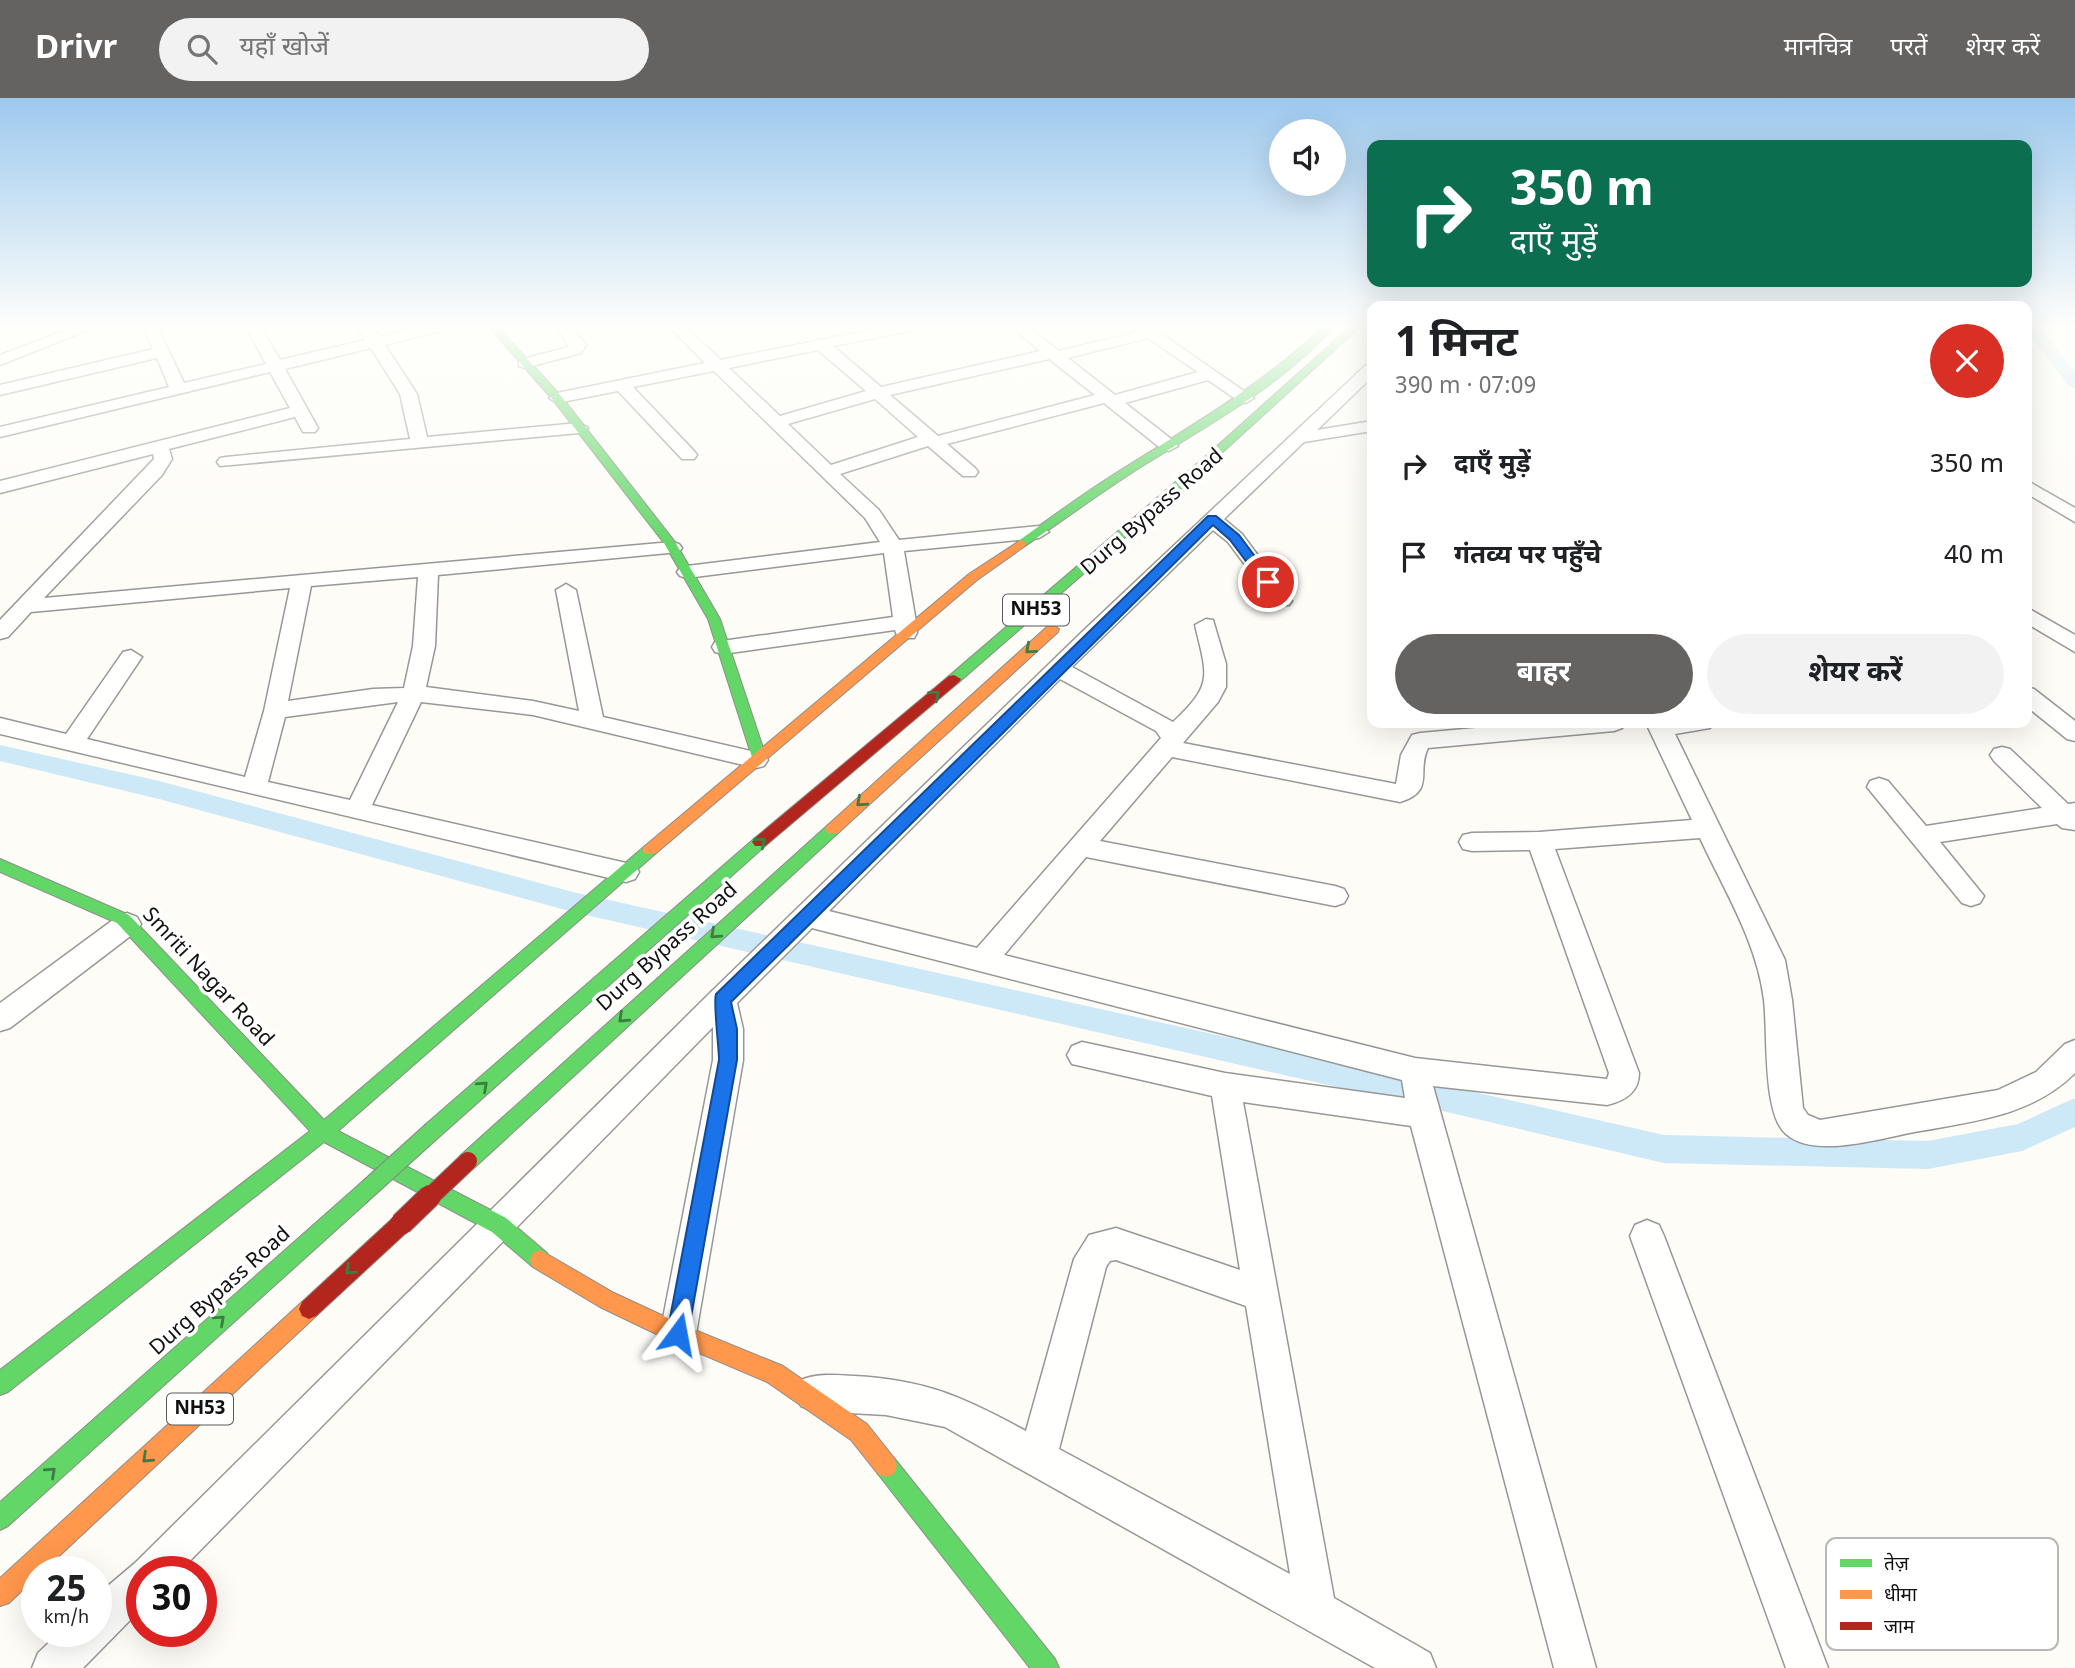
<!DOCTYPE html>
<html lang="hi">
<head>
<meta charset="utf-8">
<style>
  body { margin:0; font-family:Georgia,"Noto Sans Devanagari",serif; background:#f2f2f2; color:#202124; height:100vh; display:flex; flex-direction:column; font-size:26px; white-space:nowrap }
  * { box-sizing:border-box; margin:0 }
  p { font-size:23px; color:#757577 }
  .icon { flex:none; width:38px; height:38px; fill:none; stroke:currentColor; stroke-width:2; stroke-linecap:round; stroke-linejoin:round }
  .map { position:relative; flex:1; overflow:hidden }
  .side { position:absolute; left:1367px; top:203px; width:665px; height:427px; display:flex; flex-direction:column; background:#fff; border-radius:14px; box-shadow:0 7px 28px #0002 }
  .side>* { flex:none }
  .hud { position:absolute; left:1367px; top:42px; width:665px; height:147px; border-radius:14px; box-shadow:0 7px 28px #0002; background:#0b6e4f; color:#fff; overflow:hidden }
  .controls { position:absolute; left:1269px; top:21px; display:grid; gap:14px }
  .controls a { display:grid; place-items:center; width:77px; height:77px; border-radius:50%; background:#fff; box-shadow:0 7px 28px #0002; font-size:35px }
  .speed { position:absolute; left:21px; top:1458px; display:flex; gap:14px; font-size:35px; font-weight:700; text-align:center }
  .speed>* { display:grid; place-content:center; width:91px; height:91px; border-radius:50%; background:#fff; box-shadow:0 7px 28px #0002; line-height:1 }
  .speed small { font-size:18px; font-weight:400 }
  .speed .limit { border:10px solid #d22; background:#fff; color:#111 }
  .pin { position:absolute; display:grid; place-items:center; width:60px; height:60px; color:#fff; margin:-30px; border:4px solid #fff; border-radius:50%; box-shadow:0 2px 7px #0007 }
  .me { position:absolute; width:77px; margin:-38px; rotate:13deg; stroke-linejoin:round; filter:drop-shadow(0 0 5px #0008) }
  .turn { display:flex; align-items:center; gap:24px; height:147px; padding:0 28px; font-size:32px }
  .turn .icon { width:91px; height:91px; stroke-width:2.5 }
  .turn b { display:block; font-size:49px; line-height:60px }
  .round { display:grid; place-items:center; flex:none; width:74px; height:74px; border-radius:37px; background:#f2f2f2 }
  .head { display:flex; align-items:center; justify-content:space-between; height:119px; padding:0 28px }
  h1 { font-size:42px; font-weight:700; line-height:52px }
  .cta { display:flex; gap:14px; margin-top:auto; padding:14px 28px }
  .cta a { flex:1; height:80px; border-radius:42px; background:#646362; color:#fff; font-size:28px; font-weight:700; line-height:80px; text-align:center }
  .cta a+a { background:#f2f2f2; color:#202124 }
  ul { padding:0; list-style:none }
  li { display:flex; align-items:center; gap:21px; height:91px; padding:0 28px }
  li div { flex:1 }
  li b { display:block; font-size:26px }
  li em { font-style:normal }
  header { display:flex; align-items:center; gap:42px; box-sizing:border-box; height:98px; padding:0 35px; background:#646362; color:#fff }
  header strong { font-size:33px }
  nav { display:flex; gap:38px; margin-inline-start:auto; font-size:24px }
  .search { width:490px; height:63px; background:#f2f2f2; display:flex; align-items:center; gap:18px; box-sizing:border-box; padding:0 24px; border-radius:38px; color:#757577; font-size:26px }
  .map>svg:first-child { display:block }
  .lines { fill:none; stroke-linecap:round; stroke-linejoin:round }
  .canal { fill:#cde8f7; fill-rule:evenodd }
  .street-casing { stroke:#979795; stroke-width:3 }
  .fast-casing { stroke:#8e8d8b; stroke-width:2 }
  .slow-casing { stroke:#8e8d8b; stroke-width:2 }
  .jam-casing { stroke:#8e8d8b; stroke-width:2 }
  .street { fill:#fffffe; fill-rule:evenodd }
  .fast { fill:#63d668; fill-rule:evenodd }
  .slow { fill:#ff974d; fill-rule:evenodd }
  .jam { fill:#b3261e; fill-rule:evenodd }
  .fast-bridge-casing { stroke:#858482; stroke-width:20; stroke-linecap:butt }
  .jam-bridge-far1-casing { stroke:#858482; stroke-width:20; stroke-linecap:butt }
  .jam-bridge-casing { stroke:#858482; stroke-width:24; stroke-linecap:butt }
  .fast-bridge { stroke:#63d668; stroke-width:18 }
  .jam-bridge-far1 { stroke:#b3261e; stroke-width:18 }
  .jam-bridge { stroke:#b3261e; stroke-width:22 }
  .oneway { stroke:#3e7d41 }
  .route { fill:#1a73e8; stroke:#114b97; stroke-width:2 }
  .labels { text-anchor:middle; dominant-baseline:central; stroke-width:7; stroke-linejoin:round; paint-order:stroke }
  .shield { fill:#fff; stroke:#585858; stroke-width:2 }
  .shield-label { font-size:19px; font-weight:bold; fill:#111 }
  .street-label { font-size:21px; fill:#111; stroke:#fff }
  .key { fill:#fff; stroke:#b8b8b8; stroke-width:2 }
  .key-label { font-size:19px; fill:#111 }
</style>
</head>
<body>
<header>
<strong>Drivr</strong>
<div class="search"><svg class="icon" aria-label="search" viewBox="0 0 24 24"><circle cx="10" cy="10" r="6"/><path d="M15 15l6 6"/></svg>यहाँ खोजें</div>
<nav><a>मानचित्र</a><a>परतें</a><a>शेयर करें</a></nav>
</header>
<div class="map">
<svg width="2075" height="1570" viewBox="0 0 2075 1570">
  <rect width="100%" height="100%" fill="#fdfcf7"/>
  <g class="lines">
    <!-- canal -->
    <g class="canal">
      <polygon points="2026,228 2039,228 2075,274 2075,290 2069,288 2026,232"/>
      <polygon points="0,647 159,683 573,794 1411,980 1422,984 1424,988 1434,985 1664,1037 1928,1043 2018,1026 2075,1000 2075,1029 2022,1053 1928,1071 1664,1065 1434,1011 1423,1007 1421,1003 1411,1006 573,814 159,701 0,663"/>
    </g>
    <defs>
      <g id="street">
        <polygon points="77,228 98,228 0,267 0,257"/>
        <path d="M143,228H157L184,285L266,266L246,228H260L280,262L365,242L357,228H371L379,239L425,228H450L448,231L385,247L417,296L427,339L579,325L588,330L579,335L220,368L217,364L220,360L226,359L410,341L400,296L371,250L285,271L318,330L315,334H303L295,319L169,351L172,361L162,377L44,500L672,444L679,446L682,450L679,454L438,477L435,548L426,589L533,603L579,613L556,492L566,486L576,492L603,619L764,656L768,662L764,668L756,670L533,617L421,604L372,707L635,767L639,774L635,781L626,784L0,636V620L66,636L123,554L131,552L142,559L87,641L245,679L264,613L290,490L31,514L8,539L0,541V522L154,361L153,356L0,395V383L290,310L270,274L0,339V329L169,289L157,260L0,297V287L153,251ZM418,479L413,548L404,590L373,591L288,603L311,488ZM398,604L350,702L268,684L285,619Z"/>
        <polygon points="556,228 571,228 586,247 581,255 525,270 519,268 519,262 569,249"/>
        <path d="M669,228H684L721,262L890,228H918L911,233L833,248L881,289L1040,253L1011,228H1027L1059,253L1138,234L1133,228H1150L1254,300L1246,305L1240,304L1208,282L1125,305L1175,344L1178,348L1169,353L1163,352L1104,305L947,346L975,370L978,374L975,378H963L928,348L840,376L879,412L899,442L1039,428L1049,434L1039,440L904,453L916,524L917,535L914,540H898L895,532L723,556L715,554L712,549L715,544L893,519L884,455L687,480L680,478L677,474L680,470L687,468L880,444L865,420L714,273L633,289L694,353L697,357L694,361H682L618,293L557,305L549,300L557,295L705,265ZM1148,240L1198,274L1115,297L1068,260ZM818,252L866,293L780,318L729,270ZM1049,261L1095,297L938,338L890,297ZM875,301L918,339L831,367L788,326Z"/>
        <path d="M1372,265V279L1317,332L1372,323V333L1304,344L1224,421L1242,436L1292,503L1289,507H1275L1228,444L1213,432L1072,569L1173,624C1214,586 1207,578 1195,527L1206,521L1213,522L1226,566V589L1218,604L1183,645L1396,686L1401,657L1412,637L1420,635L1533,625H1626L1622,630L1614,633L1428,650C1416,674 1436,693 1400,704L1172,659L1100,743L1335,788L1344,791L1348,798L1344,805L1335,808L1086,759L1004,857L1415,960L1607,981L1609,975L1530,752L1472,753L1463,751L1459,744L1463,737L1472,735L1539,734L1692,722L1646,625H1713L1710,630L1675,636L1785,862L1792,902L1803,1010L1808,1017L1820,1022L1998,992L2036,974L2065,946L2075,942V975C2033,1017 1976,1023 1920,1033C1884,1039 1815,1062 1786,1036C1762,1016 1768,933 1764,902C1757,844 1724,792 1700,740L1555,751L1639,975C1639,995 1624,1003 1607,1007L1433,988L1596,1570H1554L1411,1028L1243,1004L1334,1500L1430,1555L1436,1570H1375L945,1329L886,1317L814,1313L801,1308L796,1295L801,1282C818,1275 836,1277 854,1278C927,1282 963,1299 1026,1333L1074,1161L1089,1137L1116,1130L1240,1172L1212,998L1072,966L1067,957L1072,948L1082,944L1225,975L1405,1000L1402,982L812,830L737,905L743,931V962L696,1236L690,1248L678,1254L666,1248L660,1236L713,962V929L179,1474H142V1510L83,1570H32L38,1555L61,1533H96V1498L135,1465L712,893L1083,533L1366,267ZM1060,581L1156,633L1161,640L977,850L829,813ZM1116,1162L1246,1208L1290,1476L1059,1351L1106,1169L1110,1163Z"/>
        <polygon points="2026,382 2075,410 2075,424 2026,395"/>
        <polygon points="2026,509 2075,537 2075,554 2026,525"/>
        <polygon points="2026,589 2034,591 2075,623 2075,643 2067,641 2026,608"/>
        <polygon points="2002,649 2010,651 2068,706 2075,705 2075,732 2062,730 2057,726 1940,744 1984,798 1980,805 1971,808 1962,805 1867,689 1870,683 1879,680 1888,683 1926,728 2042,710 1994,663 1990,657 1994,651"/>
        <polygon points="127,815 137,819 141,826 137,833 10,930 0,933 0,905 117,819"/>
        <polygon points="1647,1122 1659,1127 1664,1138 1828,1570 1786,1570 1630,1138 1635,1127"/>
      </g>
      <g id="fast">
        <polygon points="488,228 497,228 561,298 675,444 720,521 766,659 764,662 754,662 752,659 708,521 664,445 553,302"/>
        <path d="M1324,228H1334C1283,287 1210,326 1144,367C1104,392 1065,421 1025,448H1017V444C1048,422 1078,399 1110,379C1184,332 1260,289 1324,228Z"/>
        <polygon points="1351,228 1361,228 1214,362 959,584 949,584 949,578 1206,358"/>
        <polygon points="833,726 841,731 838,735 475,1069 468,1072 461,1069 458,1063 461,1057 828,727"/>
        <polygon points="760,738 765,740 768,744 765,748 439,1039 432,1041 425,1039 423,1033 425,1027 755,740"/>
        <polygon points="650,746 655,748 658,752 655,756 338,1033 506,1120 547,1155 550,1162 547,1169 540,1172 533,1169 492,1134 324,1044 8,1294 0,1297 0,1272 310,1033 117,825 0,774 0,761 129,817 324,1022 645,748"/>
        <polygon points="360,1089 367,1092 370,1098 367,1104 8,1428 0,1432 0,1404 353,1092"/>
        <polygon points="886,1357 894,1360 1055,1561 1059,1570 1030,1570 878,1376 875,1368 878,1360"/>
      </g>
      <g id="slow">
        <polygon points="1021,442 1025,444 1025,448 977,482 655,756 645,756 642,752 645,748 969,476"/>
        <polygon points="1053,527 1059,531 1058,534 838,735 828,735 825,731 828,727 1048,528"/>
        <polygon points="540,1152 614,1195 685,1228 783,1268 867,1326 894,1360 897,1368 894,1376 886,1379 878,1376 851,1342 767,1284 671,1243 600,1209 533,1169 530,1162 533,1155"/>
        <polygon points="309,1201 316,1204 319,1211 316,1218 42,1474 37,1474 37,1478 9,1505 0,1508 0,1480 302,1204"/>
      </g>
      <g id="jam">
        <polygon points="954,577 961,581 959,584 765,748 755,748 752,744 755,740 949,578"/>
        <polygon points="401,1117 408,1119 411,1126 408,1133 316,1218 309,1221 302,1218 299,1211 302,1204 394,1119"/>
      </g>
    </defs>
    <!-- street casing -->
    <use href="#street" class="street-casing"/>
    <!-- fast casing -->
    <use href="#fast" class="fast-casing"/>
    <!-- slow casing -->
    <use href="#slow" class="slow-casing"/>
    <!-- jam casing -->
    <use href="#jam" class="jam-casing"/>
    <!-- street -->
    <use href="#street" class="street"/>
    <!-- fast -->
    <use href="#fast" class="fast"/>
    <!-- slow -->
    <use href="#slow" class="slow"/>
    <!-- jam -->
    <use href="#jam" class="jam"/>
    <defs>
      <polyline id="fast-bridge" points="360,1098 432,1033"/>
      <polyline id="jam-bridge-far1" points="429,1100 468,1063"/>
      <polyline id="jam-bridge" points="401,1126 430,1098"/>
    </defs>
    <!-- fast-bridge casing -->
    <use href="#fast-bridge" class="fast-bridge-casing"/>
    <!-- jam-bridge-far1 casing -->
    <use href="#jam-bridge-far1" class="jam-bridge-far1-casing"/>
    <!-- jam-bridge casing -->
    <use href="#jam-bridge" class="jam-bridge-casing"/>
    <!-- fast-bridge -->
    <use href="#fast-bridge" class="fast-bridge"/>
    <!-- jam-bridge-far1 -->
    <use href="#jam-bridge-far1" class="jam-bridge-far1"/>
    <!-- jam-bridge -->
    <use href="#jam-bridge" class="jam-bridge"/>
  </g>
  <!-- one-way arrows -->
  <defs><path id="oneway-chevron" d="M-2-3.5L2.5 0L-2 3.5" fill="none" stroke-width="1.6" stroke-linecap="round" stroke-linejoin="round" transform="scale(1.75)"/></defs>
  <g class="oneway">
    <use href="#oneway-chevron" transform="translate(1030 551) rotate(139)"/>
    <use href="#oneway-chevron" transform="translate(935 597) rotate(-40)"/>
    <use href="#oneway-chevron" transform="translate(861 704) rotate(138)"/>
    <use href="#oneway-chevron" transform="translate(761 744) rotate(-40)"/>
    <use href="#oneway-chevron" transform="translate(715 836) rotate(138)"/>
    <use href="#oneway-chevron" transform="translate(623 920) rotate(137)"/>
    <use href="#oneway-chevron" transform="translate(483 988) rotate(-42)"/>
    <use href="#oneway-chevron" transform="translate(350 1172) rotate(137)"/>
    <use href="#oneway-chevron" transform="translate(220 1222) rotate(-42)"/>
    <use href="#oneway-chevron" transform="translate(147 1360) rotate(137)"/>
    <use href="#oneway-chevron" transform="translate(51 1374) rotate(-42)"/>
  </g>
  <!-- sky -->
  <linearGradient id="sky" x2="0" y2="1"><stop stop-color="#9dc9ee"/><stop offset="0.51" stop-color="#fefefb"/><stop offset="1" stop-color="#fefefb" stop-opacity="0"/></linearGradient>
  <rect width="2075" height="447" fill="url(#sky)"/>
  <!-- route -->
  <path class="route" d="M1208,418H1216L1239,437L1274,484L1272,487H1264L1230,442L1213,427L731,904L737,931V962L688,1236L685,1243L678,1246L670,1243L667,1236L719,962C719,949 713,904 716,896Z"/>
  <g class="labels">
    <!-- shield labels -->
    <g class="shield">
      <rect x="1003" y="496.5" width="66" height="31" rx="5"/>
      <rect x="167" y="1295.5" width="66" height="31" rx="5"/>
    </g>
    <g class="shield-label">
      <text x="1036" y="512">NH53</text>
      <text x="200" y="1311">NH53</text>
    </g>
    <!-- street labels -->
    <g class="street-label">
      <text transform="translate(1153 415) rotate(-41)">Durg Bypass Road</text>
      <text transform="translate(668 850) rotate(-42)">Durg Bypass Road</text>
      <text transform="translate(207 880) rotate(47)">Smriti Nagar Road</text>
      <text transform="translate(221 1194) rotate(-42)">Durg Bypass Road</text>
    </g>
  </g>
  <!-- legend -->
  <rect x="1826" y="1440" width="232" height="112" rx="10" class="key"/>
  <rect x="1840" y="1461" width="32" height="8" fill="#63d668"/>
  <rect x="1840" y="1492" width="32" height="9" fill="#ff974d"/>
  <rect x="1840" y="1524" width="32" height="8" fill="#b3261e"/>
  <g class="key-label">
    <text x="1884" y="1472">तेज़</text>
    <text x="1884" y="1503">धीमा</text>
    <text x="1884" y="1535">जाम</text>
  </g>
</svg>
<div class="controls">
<a><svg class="icon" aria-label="sound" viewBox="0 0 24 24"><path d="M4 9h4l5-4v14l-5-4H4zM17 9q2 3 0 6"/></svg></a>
</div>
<div class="speed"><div>25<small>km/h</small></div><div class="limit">30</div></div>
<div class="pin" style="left:1268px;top:484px;background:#d93025"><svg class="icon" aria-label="arrive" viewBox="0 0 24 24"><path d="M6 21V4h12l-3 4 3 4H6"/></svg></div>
<svg class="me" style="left:678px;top:1236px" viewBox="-20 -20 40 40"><path d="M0-17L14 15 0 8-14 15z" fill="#1a73e8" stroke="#fff" stroke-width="4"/></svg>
<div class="hud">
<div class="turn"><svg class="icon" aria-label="right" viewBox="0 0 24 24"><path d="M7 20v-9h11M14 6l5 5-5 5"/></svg><div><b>350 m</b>दाएँ मुड़ें</div></div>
</div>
<section class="side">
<div class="head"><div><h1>1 मिनट</h1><p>390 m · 07:09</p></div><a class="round" style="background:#d93025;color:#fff"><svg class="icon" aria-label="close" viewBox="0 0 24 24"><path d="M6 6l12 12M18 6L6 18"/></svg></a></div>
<ul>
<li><svg class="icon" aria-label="right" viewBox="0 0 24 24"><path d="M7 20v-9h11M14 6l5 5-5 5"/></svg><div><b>दाएँ मुड़ें</b></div><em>350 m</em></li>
<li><svg class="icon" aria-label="arrive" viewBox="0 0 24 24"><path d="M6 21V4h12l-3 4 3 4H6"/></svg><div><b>गंतव्य पर पहुँचे</b></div><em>40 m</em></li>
</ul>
<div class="cta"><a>बाहर</a><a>शेयर करें</a></div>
</section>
</div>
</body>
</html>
